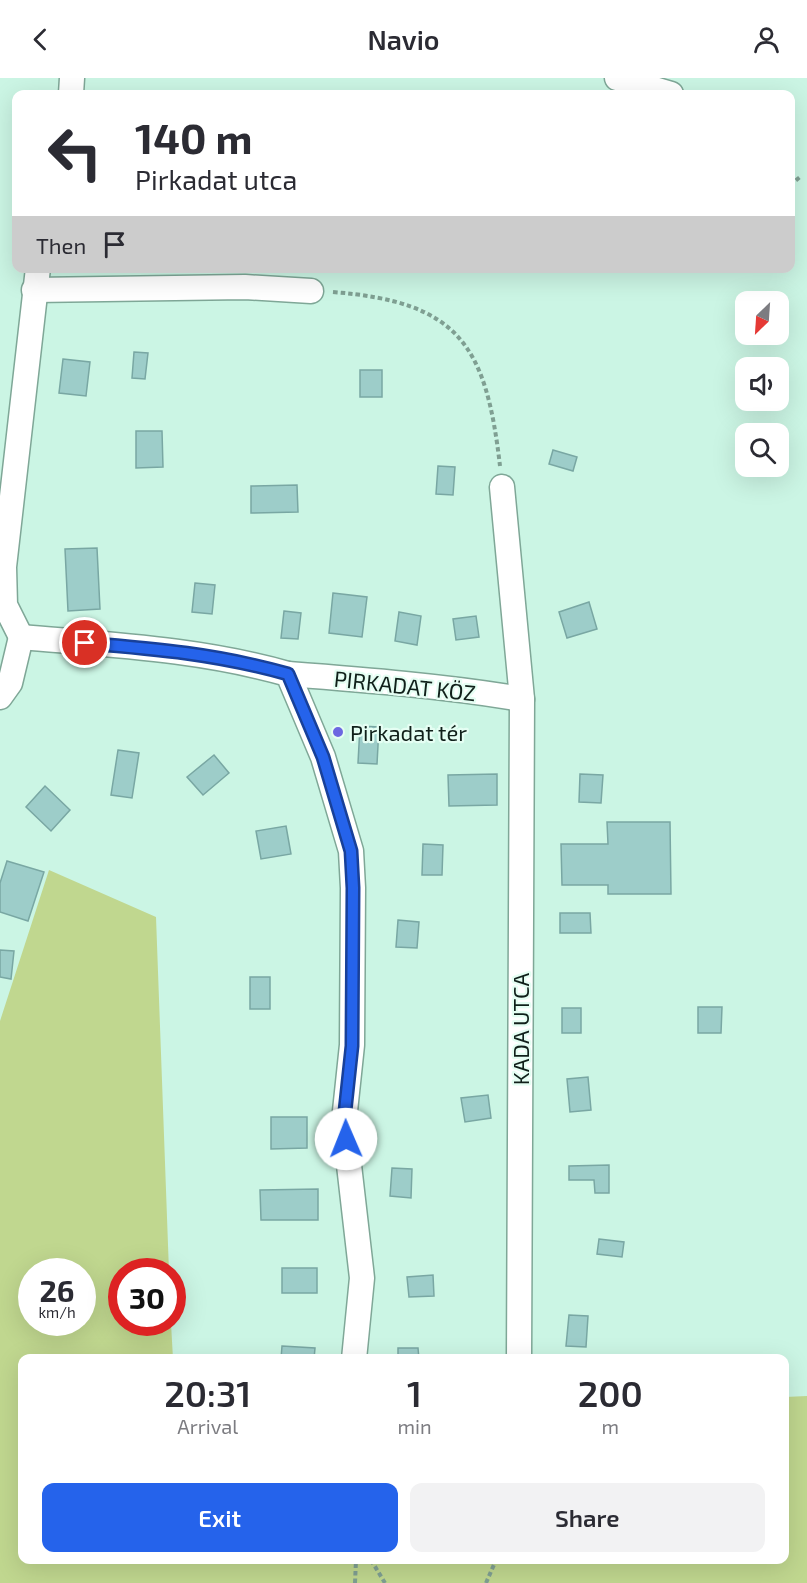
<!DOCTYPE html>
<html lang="en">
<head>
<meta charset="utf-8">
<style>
  body { margin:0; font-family:"Exo 2",sans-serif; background:#f2f2f3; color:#2b2b33; height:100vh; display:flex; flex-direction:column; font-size:22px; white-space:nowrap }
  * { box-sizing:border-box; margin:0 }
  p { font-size:20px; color:#7c7c81 }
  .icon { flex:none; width:33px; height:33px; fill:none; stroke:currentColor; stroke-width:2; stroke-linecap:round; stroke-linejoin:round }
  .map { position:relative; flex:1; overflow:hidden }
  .panel { position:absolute; left:18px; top:1276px; width:771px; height:210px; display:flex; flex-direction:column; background:#fff; border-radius:12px; box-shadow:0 6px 24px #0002 }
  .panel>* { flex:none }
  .banner { position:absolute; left:12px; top:12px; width:783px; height:183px; border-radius:12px; box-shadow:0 6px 24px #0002; background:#fff; color:#2b2b33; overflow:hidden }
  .needle { width:39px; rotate:205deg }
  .fabs { position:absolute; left:735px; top:213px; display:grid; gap:12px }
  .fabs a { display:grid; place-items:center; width:54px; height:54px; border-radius:12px; background:#fff; box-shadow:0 6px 24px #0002; font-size:30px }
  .speed { position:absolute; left:18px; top:1180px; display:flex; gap:12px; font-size:30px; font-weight:700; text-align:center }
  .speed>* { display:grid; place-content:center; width:78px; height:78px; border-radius:50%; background:#fff; box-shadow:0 6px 24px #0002; line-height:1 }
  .speed small { font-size:15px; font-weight:400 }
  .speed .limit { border:9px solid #d22; background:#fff; color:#111 }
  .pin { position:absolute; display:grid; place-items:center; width:51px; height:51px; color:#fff; margin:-26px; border:3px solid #fff; border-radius:50%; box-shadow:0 2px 6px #0007 }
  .me { position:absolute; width:66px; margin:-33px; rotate:359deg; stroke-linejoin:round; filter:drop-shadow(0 0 4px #0008) }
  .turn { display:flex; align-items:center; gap:21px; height:126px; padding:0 24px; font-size:27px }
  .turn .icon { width:78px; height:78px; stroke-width:2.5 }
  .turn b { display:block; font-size:42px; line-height:51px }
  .then { display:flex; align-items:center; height:57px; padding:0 24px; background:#0003; gap:12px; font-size:22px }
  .eta { display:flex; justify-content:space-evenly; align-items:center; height:102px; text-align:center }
  .eta b { font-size:36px; font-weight:600; line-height:42px }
  .button { display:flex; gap:12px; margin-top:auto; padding:12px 24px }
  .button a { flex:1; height:69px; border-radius:12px; background:#2563eb; color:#fff; font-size:24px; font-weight:600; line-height:69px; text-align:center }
  .button a+a { background:#f2f2f3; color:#2b2b33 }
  header { display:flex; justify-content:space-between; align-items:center; height:78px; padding:0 24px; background:#fff; font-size:27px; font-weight:600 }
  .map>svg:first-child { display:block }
  .green { fill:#c0d78f; fill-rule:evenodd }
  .building { fill:#9dcdc9; stroke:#79a7a3; stroke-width:1.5 }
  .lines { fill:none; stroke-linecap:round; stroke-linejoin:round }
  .minor-casing { stroke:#7fa797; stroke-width:27 }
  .path { stroke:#7f9f92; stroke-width:4; stroke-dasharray:4.5 3; stroke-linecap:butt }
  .minor { stroke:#fff; stroke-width:24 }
  .route-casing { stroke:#184099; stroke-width:15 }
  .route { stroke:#2563eb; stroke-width:10 }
  .poi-dot { fill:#6c67e1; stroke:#e5fef3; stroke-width:2 }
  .labels { text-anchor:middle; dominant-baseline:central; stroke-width:4.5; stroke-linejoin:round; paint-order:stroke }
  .street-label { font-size:22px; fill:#10201a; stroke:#e5fef3 }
  .poi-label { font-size:22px; fill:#10201a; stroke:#e5fef3; text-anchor:start }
</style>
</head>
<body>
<header><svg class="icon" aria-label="back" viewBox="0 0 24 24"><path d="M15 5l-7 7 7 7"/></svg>Navio<svg class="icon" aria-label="person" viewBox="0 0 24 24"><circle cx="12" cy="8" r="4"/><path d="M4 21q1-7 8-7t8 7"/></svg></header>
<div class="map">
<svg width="807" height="1505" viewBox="0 0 807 1505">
  <rect width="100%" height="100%" fill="#cbf5e4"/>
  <!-- green -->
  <path class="green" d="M49,792L156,839L169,1194H122V1245H171L173,1281H22V1482H784L785,1319L807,1318V1505H0V943ZM32,1194H82V1245H32Z"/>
  <!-- building -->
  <g class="building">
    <polygon points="134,274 148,275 145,301 132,300"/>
    <polygon points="63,281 90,284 86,318 59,315"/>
    <rect x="360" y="292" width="22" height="27"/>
    <polygon points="136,353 162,353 163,389 136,390"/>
    <polygon points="553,372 577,379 573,393 549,386"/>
    <polygon points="438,388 455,389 453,417 436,416"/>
    <polygon points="297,407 298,434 251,435 251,408"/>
    <polygon points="97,470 100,531 68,533 65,471"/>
    <polygon points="195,505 215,507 212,536 192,534"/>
    <polygon points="333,515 367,519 362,559 329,555"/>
    <polygon points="589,524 597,551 567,560 559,534"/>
    <polygon points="284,533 301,535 298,561 281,560"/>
    <polygon points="399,534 421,538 417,567 395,563"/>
    <polygon points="476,538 479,559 456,562 453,541"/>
    <polygon points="360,648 379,649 377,686 358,685"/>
    <polygon points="118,672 139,675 132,720 111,717"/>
    <polygon points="214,677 229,695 203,717 187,699"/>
    <polygon points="497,696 497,727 449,728 448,697"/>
    <polygon points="580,696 603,697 601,725 579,724"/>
    <polygon points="45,708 70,732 51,753 26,729"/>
    <polygon points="607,744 670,744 671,816 608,816 608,807 562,807 561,766 608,766"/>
    <polygon points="286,748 291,776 261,781 256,753"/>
    <polygon points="423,766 443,767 442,797 422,797"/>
    <polygon points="7,783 44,794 28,843 0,834 0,805"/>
    <polygon points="560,835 590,835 591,855 560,855"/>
    <polygon points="398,842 419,844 417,870 396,869"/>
    <polygon points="0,872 14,873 11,901 0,899"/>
    <rect x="250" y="899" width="20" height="32"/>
    <polygon points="698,929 722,929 721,955 698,955"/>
    <rect x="562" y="930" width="19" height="25"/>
    <polygon points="588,999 591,1032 570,1034 567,1001"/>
    <polygon points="488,1017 491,1040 465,1044 461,1020"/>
    <polygon points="271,1039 307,1039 307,1070 271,1071"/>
    <polygon points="609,1087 609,1115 595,1115 594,1102 569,1102 569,1088"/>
    <polygon points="392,1090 412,1091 411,1120 390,1118"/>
    <polygon points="318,1111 318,1142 261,1142 260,1112"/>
    <polygon points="599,1161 624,1164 622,1179 597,1176"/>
    <rect x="282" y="1190" width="35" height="25"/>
    <polygon points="433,1197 434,1218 409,1219 407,1199"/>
    <polygon points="569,1237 588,1238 586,1269 566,1268"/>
    <polygon points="282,1268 315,1270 314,1281 281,1281"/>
    <polygon points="398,1270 418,1270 419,1281 398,1281"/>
  </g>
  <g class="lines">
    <defs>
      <g id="minor">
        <polyline points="617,0 671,16"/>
        <polyline points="71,16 72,0"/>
        <polyline points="34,212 245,209 311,213"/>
        <polyline points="502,409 522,621 519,1281"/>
        <path d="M21,559C111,567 200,571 288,596L323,679L351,773L353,810L352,967L345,1033L346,1061L362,1200L354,1281"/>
        <polyline points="21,559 5,527 4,489 38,190"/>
        <path d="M288,596C366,602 444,608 522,621"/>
        <polyline points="0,619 10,605 21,559"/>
      </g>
    </defs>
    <!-- minor casing -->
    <use href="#minor" class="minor-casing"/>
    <!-- path -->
    <g class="path">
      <polyline points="790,107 800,99"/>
      <path d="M333,214C460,224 486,268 500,388"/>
      <polyline points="371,1482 385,1505"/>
      <polyline points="355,1505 356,1482"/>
      <polyline points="486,1505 496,1482"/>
    </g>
    <!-- minor -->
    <use href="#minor" class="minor"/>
  </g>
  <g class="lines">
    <defs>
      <path id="route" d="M85,565C157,571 217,576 288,596L323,679L351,773L353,810L352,968L345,1033L346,1061"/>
    </defs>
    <!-- route casing -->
    <use href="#route" class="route-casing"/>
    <!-- route -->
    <use href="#route" class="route"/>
  </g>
  <!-- markers -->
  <circle class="poi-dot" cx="338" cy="654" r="6"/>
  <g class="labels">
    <!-- street labels -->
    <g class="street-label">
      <text transform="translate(405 607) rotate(6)">PIRKADAT KÖZ</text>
      <text transform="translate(520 951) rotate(-90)">KADA UTCA</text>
    </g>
    <!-- poi labels -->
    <g class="poi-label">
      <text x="350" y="654">Pirkadat tér</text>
    </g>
  </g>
</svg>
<div class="fabs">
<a><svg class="needle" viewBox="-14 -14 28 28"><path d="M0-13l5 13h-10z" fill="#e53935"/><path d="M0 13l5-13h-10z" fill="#7c7c81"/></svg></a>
<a><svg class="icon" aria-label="sound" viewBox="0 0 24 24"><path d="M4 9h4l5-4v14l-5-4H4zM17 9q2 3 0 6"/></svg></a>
<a><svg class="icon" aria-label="search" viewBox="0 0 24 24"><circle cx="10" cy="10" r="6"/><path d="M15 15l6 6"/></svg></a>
</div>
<div class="speed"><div>26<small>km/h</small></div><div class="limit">30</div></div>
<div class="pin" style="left:85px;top:565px;background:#d93025"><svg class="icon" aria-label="arrive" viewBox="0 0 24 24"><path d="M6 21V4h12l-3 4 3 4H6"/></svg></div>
<svg class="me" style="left:346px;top:1061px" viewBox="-20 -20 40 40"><circle r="19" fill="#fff"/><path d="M0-13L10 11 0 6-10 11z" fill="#2563eb"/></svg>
<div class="banner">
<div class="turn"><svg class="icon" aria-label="left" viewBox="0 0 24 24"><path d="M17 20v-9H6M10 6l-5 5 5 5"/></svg><div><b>140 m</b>Pirkadat utca</div></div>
<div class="then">Then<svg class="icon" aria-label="arrive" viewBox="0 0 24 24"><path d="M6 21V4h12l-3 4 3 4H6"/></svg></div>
</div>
<section class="panel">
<div class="eta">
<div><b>20:31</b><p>Arrival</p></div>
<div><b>1</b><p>min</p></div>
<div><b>200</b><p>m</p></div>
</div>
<div class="button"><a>Exit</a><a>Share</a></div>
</section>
</div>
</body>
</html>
